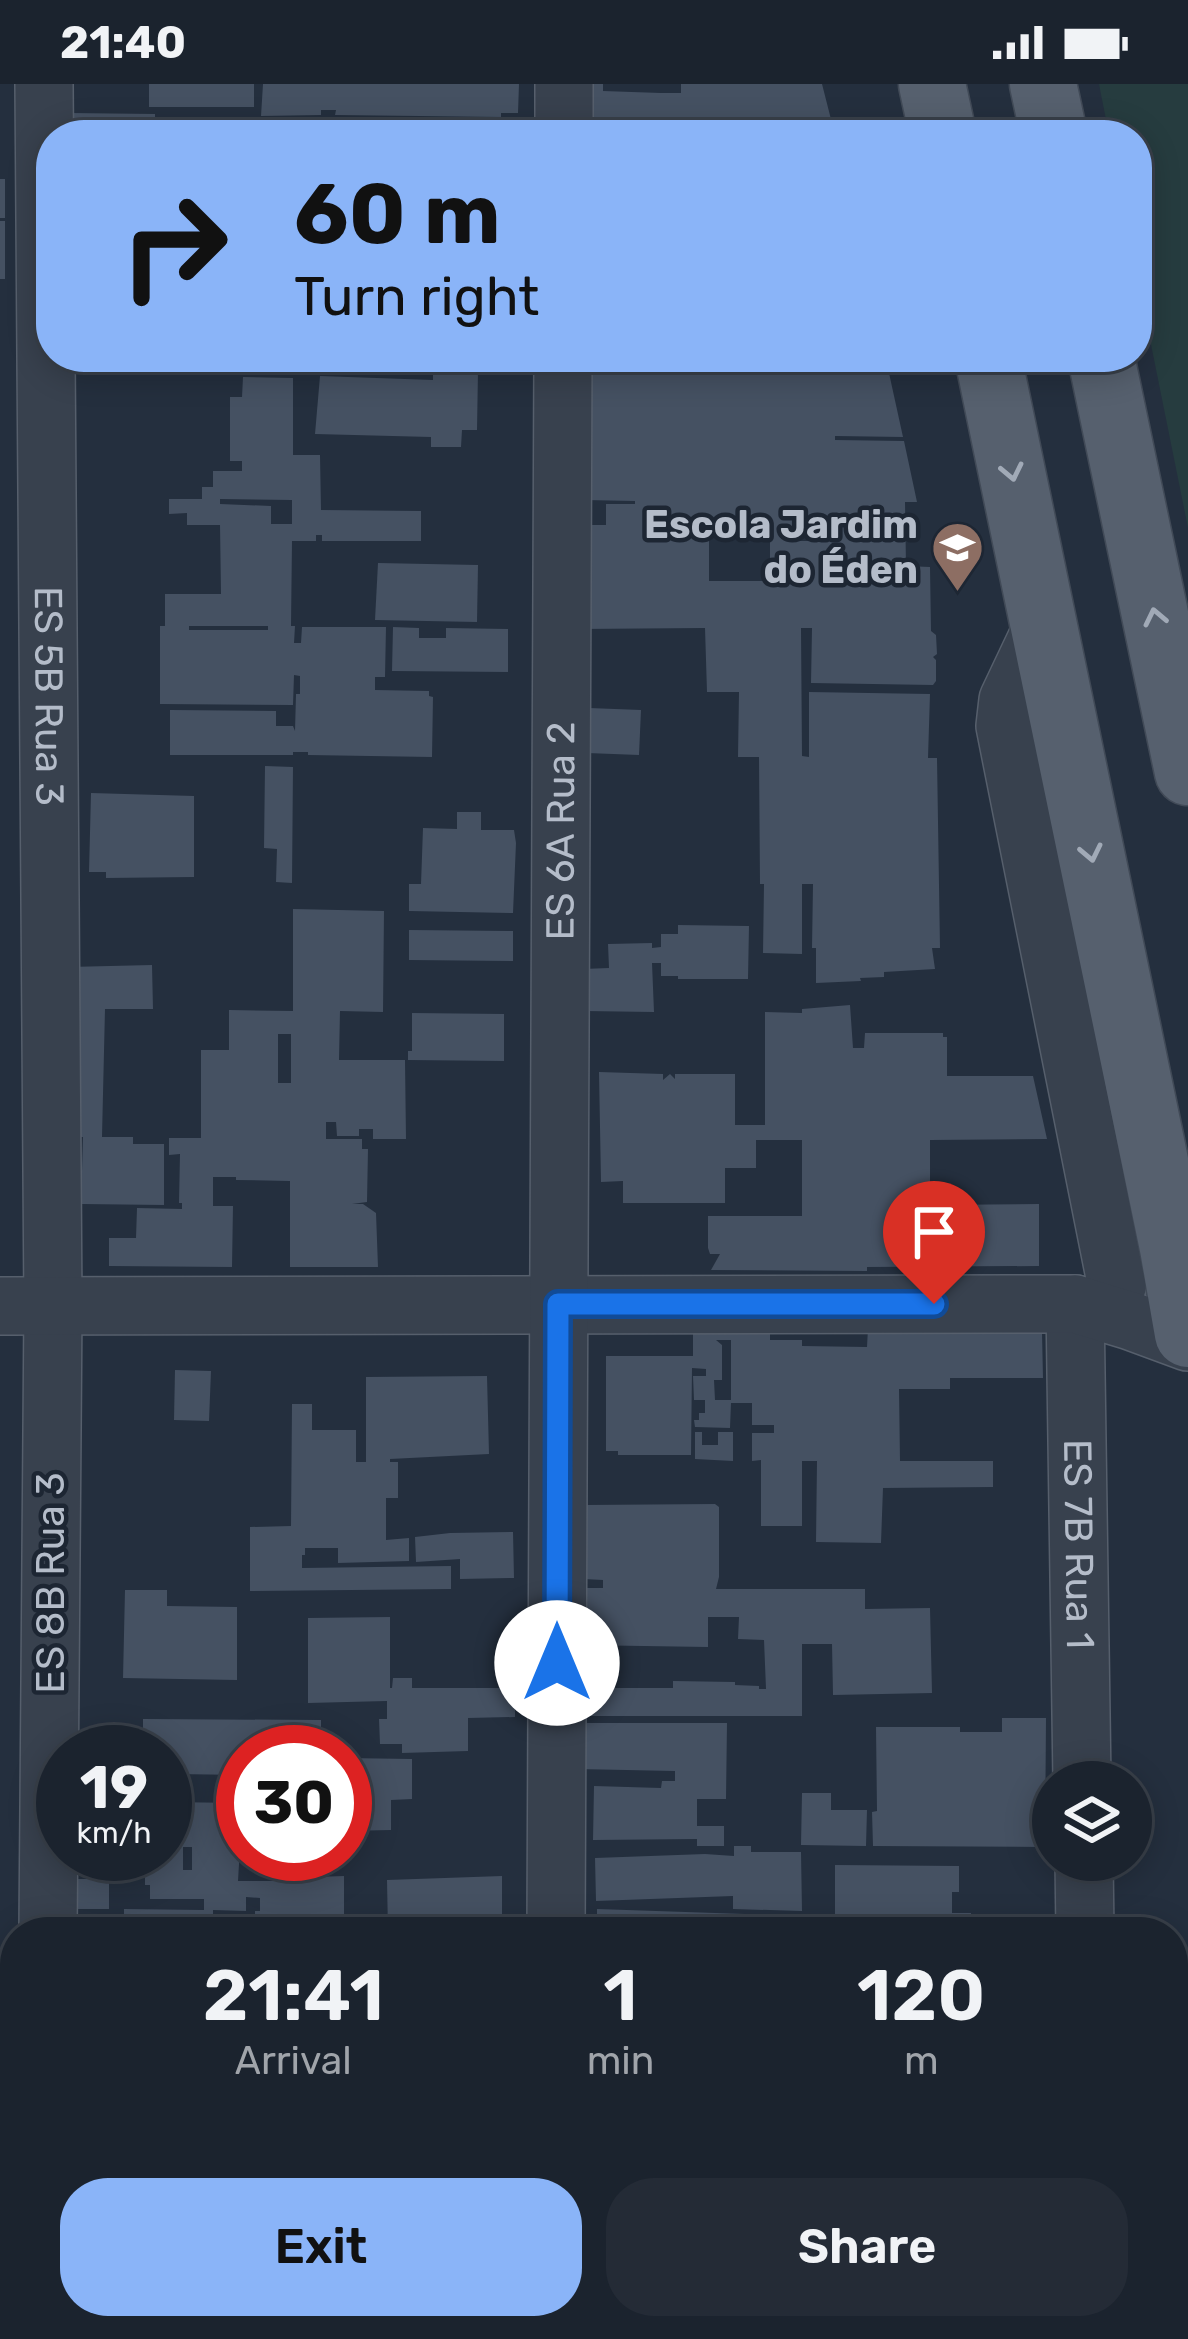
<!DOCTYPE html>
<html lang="en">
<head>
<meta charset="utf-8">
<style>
  body { margin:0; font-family:Rubik,sans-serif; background:#242b36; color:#f1f3f6; height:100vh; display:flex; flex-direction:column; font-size:45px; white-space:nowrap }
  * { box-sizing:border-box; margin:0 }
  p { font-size:39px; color:#a0a4aa }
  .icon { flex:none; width:66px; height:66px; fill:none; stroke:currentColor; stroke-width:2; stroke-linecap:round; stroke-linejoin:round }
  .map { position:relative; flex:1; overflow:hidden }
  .sheet { position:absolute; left:0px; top:1833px; width:1188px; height:423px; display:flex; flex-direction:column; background:#1b232e; border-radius:48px 48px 0 0; box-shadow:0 6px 30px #0003,0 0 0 3px #39404a }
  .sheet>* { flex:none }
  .guide { position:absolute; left:36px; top:36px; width:1116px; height:252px; border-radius:48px; box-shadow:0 6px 30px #0003,0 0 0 3px #39404a; background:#8ab4f8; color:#111; overflow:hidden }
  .controls { position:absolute; left:1032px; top:1677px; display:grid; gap:24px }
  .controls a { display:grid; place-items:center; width:120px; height:120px; border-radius:50%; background:#1b232e; box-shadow:0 6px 30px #0003,0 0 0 3px #39404a; font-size:60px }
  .speed { position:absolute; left:36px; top:1641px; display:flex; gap:24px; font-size:60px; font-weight:700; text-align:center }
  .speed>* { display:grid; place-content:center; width:156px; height:156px; border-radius:50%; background:#1b232e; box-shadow:0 6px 30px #0003,0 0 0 3px #39404a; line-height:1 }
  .speed small { font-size:30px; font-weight:400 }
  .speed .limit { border:18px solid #d22; background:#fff; color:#111 }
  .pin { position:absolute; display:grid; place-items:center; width:102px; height:102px; color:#fff; margin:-123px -51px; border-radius:50% 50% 50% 0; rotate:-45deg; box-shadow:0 0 12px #0007 }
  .pin .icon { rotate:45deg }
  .me { position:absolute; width:132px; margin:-66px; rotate:0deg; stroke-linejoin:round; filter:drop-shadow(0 0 9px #0008) }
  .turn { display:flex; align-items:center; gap:42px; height:252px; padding:0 60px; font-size:54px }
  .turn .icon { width:156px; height:156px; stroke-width:2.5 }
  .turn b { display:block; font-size:84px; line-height:102px }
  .eta { display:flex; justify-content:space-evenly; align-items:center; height:204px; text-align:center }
  .eta b { font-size:72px; font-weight:600; line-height:84px }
  .cta { display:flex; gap:24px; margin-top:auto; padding:24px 60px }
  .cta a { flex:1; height:138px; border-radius:48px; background:#8ab4f8; color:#111; font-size:48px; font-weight:600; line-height:138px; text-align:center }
  .cta a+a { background:#242b36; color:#f1f3f6 }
  .status { display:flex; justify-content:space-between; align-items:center; height:84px; padding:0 60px; background:#1b232e; direction:ltr }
  .status svg { height:33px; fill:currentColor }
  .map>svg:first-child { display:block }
  .green { fill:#263c3f }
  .building { fill:#455162; fill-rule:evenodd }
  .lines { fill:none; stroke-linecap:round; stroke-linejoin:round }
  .minor-casing { stroke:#565f6c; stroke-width:60 }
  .major-casing { stroke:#414a57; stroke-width:69 }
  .minor { stroke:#38414e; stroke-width:57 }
  .major { stroke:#56606e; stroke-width:66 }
  .oneway { stroke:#a1aab7 }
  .route-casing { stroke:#114b97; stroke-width:30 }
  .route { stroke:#1a73e8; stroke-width:21 }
  .labels { text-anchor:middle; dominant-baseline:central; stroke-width:9; stroke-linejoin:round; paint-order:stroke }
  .poi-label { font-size:39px; font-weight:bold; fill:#b4bcc9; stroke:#1d2633; text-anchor:end }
  .street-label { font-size:39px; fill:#b4bcc9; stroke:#1d2633 }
</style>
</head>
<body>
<div class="status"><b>21:40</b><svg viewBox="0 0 49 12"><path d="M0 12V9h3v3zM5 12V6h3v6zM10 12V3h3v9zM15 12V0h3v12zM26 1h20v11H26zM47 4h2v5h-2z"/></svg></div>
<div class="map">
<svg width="1188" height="2255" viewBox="0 0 1188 2255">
  <rect width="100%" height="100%" fill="#242f3e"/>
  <!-- green -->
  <polygon class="green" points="1099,0 1188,0 1188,444 1137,191 1137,51 1109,51"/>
  <!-- building -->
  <g class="building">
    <rect x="149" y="0" width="105" height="23"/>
    <polygon points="263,0 519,0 518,29 501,29 501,33 335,31 336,26 321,26 321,31 261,32"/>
    <polygon points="579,0 603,0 603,7 661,9 681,9 681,0 822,0 835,51 771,51 771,34 579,33"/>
    <polygon points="70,29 155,30 155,51 70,51"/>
    <polygon points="303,43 332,45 332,51 303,51"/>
    <polygon points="226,45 291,46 291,51 226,51"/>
    <rect x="0" y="95" width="5" height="39"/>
    <rect x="0" y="137" width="5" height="58"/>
    <rect x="208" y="273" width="74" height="13"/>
    <polygon points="292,273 416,273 416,287 293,287"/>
    <path d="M702,273H728V289H801V273H839V289H889L903,353L835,352V356L904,357L917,418H905L906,482L930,483L931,547L936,551L937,570L933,573L936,576V597L933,601L811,599L812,544H801L802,672L809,673V608L930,610L928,674H937L940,864H932L935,885L884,888V893L860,894L861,897L816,899V864H812L813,800H802V870L763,869L764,800H760L759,673H738L739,608H707L705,544L579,545V441H606V420H635V417L584,416L586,291H668V288L702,289ZM821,435V457H800L799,436ZM709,453H770V497H709Z"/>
    <polygon points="433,287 478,287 477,346 462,346 461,363 431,363 431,353 315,350 320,292 433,296"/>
    <path d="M243,293L293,294V371H320L321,426L421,427V457H322V451H316V457H292L291,542H295L294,559H301L302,543H386L385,593H375V606L429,607V612L433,613L432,673L308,671V668H293V671H170V626L276,627V642H293L295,647L296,610H300V592L294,591L293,621L160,620V542H165V510H221L220,441H187V429L169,430V415H202V403H213V387H242V377H230V313H242ZM220,415L292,416V440H271V422L220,420ZM189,542H268V546H189Z"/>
    <polygon points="378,479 478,481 477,538 375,536"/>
    <polygon points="393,543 419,544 419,554 446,554 446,544 508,545 508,588 392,587"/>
    <polygon points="589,624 641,626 639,671 587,669"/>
    <polygon points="265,682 293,683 292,799 276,798 277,765 264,764"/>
    <polygon points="91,709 194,712 194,793 106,794 106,788 89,788"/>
    <polygon points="457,728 481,728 481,746 514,746 516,759 513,829 409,827 409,800 421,800 423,744 457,745"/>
    <path d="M293,825L384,827L383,928L340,927L339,976H405L406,1055H373V1045H359V1052H337L336,1038H326V1055H362V1065H368L367,1118L352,1120H363L376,1129L378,1183H290V1097L236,1096V1093H213V1122H233L232,1183L109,1182V1154H136L137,1124L182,1125V1119H179L180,1070L169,1071V1054H201V966H229V926L293,927ZM278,950H291V999H278Z"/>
    <polygon points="678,841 749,842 748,895 678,895 678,892 661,892 661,879 652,879 654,928 584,927 583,885 609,884 608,860 652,859 652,864 661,863 661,850 678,850"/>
    <polygon points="409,846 513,847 513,877 409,876"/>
    <polygon points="152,881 153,925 105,925 102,1053 133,1053 133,1060 164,1060 164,1121 81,1120 83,1053 67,1053 68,883"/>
    <polygon points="850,921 853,964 864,964 865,949 943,949 943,953 947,953 947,992 1033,992 1047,1055 930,1056 930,1121 1039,1120 1039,1182 867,1183 867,1187 711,1186 720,1170 710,1170 708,1164 708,1132 802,1132 802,1056 756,1056 756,1084 725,1084 725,1119 623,1119 623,1097 601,1098 599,988 663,990 663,996 670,990 675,995 675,990 735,990 735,1041 765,1041 765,928 802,929 802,925"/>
    <polygon points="412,929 504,930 504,977 408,976 408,967 412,967"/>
    <path d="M770,1244V1256H802V1262L867,1263L868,1244L1042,1248L1043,1294H950V1305H899L900,1377H993V1403L883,1404L881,1459L816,1458L817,1377H802V1442H761V1376L752,1377V1349H774V1341H752V1319H731L730,1344L695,1343L694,1336H699V1329H705V1316H694L693,1292H706V1285L692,1284L691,1371H618V1367H606V1272H693V1248ZM716,1256H731V1316H715L714,1296H722V1261Z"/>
    <polygon points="175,1286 211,1287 209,1337 174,1336"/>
    <polygon points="487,1292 489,1370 390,1375 390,1378 398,1378 398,1414 386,1414 386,1456 409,1454 409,1477 338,1479 338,1464 305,1464 305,1471 302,1471 302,1484 451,1482 451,1505 250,1507 250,1443 291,1442 292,1320 312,1320 312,1346 356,1346 356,1378 366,1378 366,1293"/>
    <polygon points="695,1348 702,1348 702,1361 718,1361 718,1348 733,1348 733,1377 695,1375"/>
    <polygon points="715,1420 719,1423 719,1493 716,1505 865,1505 865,1525 930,1524 932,1609 833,1611 832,1560 802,1560 802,1632 577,1632 577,1604 673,1604 673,1597 735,1598 735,1601 759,1602 759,1605 766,1605 764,1556 738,1555 739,1533 708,1533 708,1563 578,1561 578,1504 603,1504 603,1496 584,1495 584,1421"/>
    <polygon points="513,1448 514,1494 460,1495 460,1475 416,1478 415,1453 450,1449"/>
    <polygon points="125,1506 167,1506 167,1522 237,1523 237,1596 123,1594"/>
    <polygon points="390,1533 390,1604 392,1604 393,1594 412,1594 412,1604 515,1604 515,1633 468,1634 468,1667 402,1669 402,1660 380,1660 379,1635 387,1635 387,1617 308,1619 308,1534"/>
    <polygon points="1002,1634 1046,1634 1045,1763 873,1762 872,1728 877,1727 876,1643 960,1643 960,1648 1002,1648"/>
    <polygon points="143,1635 321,1636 321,1668 243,1668 243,1691 175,1690 174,1698 165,1698 165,1668 143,1668"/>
    <polygon points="577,1639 727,1639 726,1715 697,1715 697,1742 724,1742 724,1762 697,1762 697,1755 593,1756 594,1702 661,1704 662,1697 675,1697 675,1687 577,1685"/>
    <polygon points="112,1657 122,1668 98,1668 99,1658"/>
    <polygon points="345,1674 412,1675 412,1715 391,1716 391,1746 345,1747"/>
    <polygon points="802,1709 831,1709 831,1726 867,1726 866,1762 801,1761"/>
    <path d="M165,1718L243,1719V1764L240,1763L238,1797H291V1770H315V1793L344,1792V1848H255V1827H260V1814L246,1813V1827L213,1826V1836H235V1848L124,1846V1825L204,1826V1815H150V1801H145V1770H165ZM183,1763H192V1786H183Z"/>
    <polygon points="734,1762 751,1762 751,1768 801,1768 802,1827 733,1825 733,1812 596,1817 595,1774 705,1770 734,1772"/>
    <rect x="65" y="1770" width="42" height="20"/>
    <polygon points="835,1781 959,1782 959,1808 952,1808 952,1829 971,1829 971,1848 835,1848"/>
    <polygon points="502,1792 502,1848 388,1848 387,1796"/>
    <rect x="69" y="1795" width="40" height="30"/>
    <polygon points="597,1825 745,1830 744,1848 597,1848"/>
    <polygon points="1182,1964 1182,2006 1188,2006 1188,2049 1183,2054 1173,2055 1173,1965"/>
    <rect x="79" y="2241" width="106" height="14"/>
    <polygon points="257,2241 289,2241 290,2255 257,2255"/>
    <polygon points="295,2241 366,2241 366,2255 296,2255"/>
    <polygon points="732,2241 810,2241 811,2255 733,2255"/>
    <rect x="814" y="2241" width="25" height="14"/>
    <rect x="945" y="2241" width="92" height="14"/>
  </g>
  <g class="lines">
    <defs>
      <g id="minor">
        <path id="s1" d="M44,0L53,1222L48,1848"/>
        <polyline points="564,51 564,0"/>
        <polyline points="1044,540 1008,616 1005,642 1117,1203"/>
        <path id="s2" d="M1075,1220L1082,1698"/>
        <polyline points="0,1222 1075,1220 1131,1237 1188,1258"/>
        <polyline points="1084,1776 1085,1848"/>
        <path id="s3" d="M556,1848L563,273"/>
        <polyline points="1091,2241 1091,2255"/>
        <polyline points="45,2255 45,2241"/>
        <polyline points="555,2255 555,2241"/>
      </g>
      <g id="major">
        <polyline points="932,0 943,51"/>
        <polyline points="1043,0 1054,51"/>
        <polyline points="988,273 1173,1164 1188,1250"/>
        <polyline points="1101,273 1188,688"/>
      </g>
    </defs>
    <!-- minor casing -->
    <use href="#minor" class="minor-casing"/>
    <!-- major casing -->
    <use href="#major" class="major-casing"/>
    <!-- minor -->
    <use href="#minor" class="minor"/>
    <!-- major -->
    <use href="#major" class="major"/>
  </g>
  <!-- one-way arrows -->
  <defs><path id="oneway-chevron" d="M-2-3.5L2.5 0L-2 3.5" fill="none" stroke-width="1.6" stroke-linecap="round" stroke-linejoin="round" transform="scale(3)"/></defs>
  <g class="oneway">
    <use href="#oneway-chevron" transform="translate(1012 388) rotate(78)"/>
    <use href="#oneway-chevron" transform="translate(1155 533) rotate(-102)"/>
    <use href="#oneway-chevron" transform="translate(1091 769) rotate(78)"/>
  </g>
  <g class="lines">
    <defs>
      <polyline id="route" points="557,1579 558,1220 934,1220"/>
    </defs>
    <!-- route casing -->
    <use href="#route" class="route-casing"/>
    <!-- route -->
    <use href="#route" class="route"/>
  </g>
  <!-- icons -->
  <defs>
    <symbol id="school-pin" viewBox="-11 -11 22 30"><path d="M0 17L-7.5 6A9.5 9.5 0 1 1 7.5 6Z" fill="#8d6e63" stroke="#1d2633"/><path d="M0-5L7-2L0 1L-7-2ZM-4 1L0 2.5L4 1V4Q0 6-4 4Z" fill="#fff"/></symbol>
  </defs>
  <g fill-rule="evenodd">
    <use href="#school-pin" x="928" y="434" width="59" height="81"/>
  </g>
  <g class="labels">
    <!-- poi labels -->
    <g class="poi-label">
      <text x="918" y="441">Escola Jardim<tspan x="918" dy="45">do Éden</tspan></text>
    </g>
    <!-- street labels -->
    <g class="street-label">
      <text stroke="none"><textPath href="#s1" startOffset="612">ES 5B Rua 3</textPath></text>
      <text stroke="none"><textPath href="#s3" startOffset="1101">ES 6A Rua 2</textPath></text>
      <text stroke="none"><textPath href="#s2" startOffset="240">ES 7B Rua 1</textPath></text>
      <text transform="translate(51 1499) rotate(-90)">ES 8B Rua 3</text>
    </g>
  </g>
</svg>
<div class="controls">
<a><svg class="icon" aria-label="layers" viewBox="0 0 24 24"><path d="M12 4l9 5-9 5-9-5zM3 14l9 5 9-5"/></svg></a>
</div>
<div class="speed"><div>19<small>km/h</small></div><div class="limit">30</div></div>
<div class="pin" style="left:934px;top:1220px;background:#d93025"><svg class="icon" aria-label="arrive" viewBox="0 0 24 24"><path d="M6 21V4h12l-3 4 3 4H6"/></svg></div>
<svg class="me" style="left:557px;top:1579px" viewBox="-20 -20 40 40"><circle r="19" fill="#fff"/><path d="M0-13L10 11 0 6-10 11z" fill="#1a73e8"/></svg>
<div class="guide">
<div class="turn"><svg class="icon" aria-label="right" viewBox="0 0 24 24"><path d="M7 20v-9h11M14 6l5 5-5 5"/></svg><div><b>60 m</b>Turn right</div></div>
</div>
<section class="sheet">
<div class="eta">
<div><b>21:41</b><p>Arrival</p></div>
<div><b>1</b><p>min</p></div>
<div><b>120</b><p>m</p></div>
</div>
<div class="cta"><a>Exit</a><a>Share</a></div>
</section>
</div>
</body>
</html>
